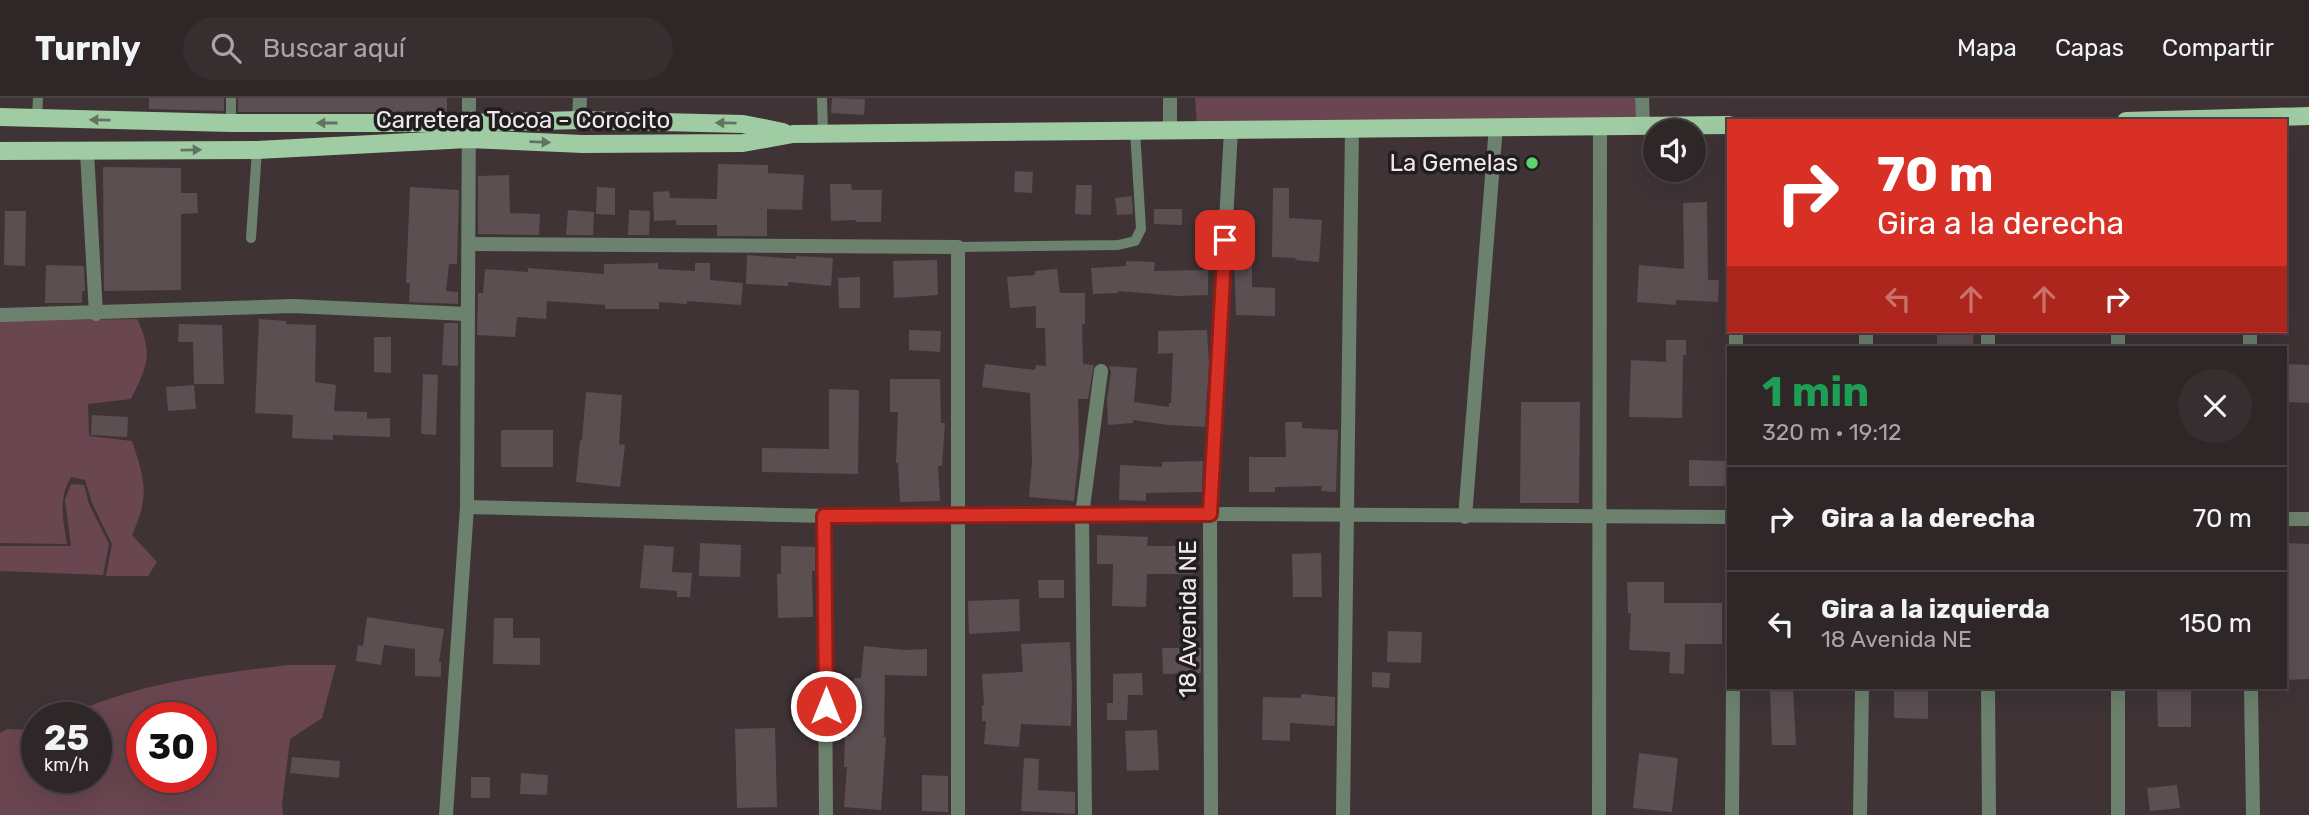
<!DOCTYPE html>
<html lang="es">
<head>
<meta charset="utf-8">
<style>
  body { margin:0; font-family:Rubik,sans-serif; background:#372e30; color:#f1f3f6; height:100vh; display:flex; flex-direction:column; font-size:26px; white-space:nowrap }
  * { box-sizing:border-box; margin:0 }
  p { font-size:23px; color:#a7a5a8 }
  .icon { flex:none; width:38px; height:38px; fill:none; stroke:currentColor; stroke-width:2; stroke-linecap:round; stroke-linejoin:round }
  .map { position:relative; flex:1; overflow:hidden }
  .details { position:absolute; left:1727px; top:248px; width:560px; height:343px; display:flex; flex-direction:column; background:#2f2628; border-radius:0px; box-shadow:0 7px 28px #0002,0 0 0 2px #4a4345 }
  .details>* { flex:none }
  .top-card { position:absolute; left:1727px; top:21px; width:560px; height:214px; border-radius:0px; box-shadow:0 7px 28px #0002,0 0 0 2px #4a4345; background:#d93025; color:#fff; overflow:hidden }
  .tools { position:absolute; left:1643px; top:21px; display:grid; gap:14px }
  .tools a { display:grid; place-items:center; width:63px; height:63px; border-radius:50%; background:#2f2628; box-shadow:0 7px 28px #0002,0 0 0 2px #4a4345; font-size:35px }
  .speed { position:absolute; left:21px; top:604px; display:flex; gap:14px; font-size:35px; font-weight:700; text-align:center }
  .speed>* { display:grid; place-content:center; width:91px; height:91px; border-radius:50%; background:#2f2628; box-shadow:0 7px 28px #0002,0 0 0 2px #4a4345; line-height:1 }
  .speed small { font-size:18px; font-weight:400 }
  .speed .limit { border:10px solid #d22; background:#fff; color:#111 }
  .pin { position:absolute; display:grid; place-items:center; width:60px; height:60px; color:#fff; margin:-30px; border-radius:14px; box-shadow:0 4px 10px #0006 }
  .me { position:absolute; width:77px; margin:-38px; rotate:0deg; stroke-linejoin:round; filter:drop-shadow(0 0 5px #0008) }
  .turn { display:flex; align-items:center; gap:24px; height:147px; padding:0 35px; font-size:32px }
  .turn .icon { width:91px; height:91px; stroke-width:2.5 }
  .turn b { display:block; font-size:49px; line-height:60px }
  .lanes { display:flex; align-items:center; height:66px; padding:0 35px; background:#0003; justify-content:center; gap:35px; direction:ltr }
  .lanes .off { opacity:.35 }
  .round { display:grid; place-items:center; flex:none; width:74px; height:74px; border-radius:37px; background:#372e30 }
  .headline { display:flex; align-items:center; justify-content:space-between; height:119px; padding:0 35px }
  h1 { font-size:42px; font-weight:700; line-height:52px; color:#1e9e55 }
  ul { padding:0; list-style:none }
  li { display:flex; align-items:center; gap:21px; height:105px; padding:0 35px; border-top:2px solid #4a4345 }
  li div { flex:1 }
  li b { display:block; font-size:26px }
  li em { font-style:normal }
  header { display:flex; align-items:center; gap:42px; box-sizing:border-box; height:98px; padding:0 35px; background:#2f2628; border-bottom:2px solid #4a4345 }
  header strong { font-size:33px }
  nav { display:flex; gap:38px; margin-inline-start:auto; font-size:24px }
  .search { width:490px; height:63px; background:#372e30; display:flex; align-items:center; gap:18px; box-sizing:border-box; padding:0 24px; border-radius:38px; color:#a7a5a8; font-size:26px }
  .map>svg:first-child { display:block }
  .green { fill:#6a4650; fill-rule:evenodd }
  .building { fill:#5b4f52 }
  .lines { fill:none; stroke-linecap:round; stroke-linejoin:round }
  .lane { stroke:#6c826e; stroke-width:10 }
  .street { stroke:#6c826e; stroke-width:14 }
  .primary { stroke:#a0cca4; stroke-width:18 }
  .oneway { fill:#617461 }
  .route-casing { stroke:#8d1f18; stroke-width:18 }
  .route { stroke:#d93025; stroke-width:12 }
  .poi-dot { fill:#58d56f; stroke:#221d1e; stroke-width:2.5 }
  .labels { text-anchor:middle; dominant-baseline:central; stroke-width:7; stroke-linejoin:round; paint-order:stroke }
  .street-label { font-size:24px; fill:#f0e9eb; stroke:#221d1e }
  .poi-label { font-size:24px; fill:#f0e9eb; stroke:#221d1e; text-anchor:end }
</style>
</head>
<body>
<header>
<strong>Turnly</strong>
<div class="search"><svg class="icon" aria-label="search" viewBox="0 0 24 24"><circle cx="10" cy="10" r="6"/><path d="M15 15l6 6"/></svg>Buscar aquí</div>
<nav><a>Mapa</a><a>Capas</a><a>Compartir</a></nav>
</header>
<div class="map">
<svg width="2309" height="717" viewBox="0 0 2309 717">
  <rect width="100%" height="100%" fill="#3f3336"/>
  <!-- green -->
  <g class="green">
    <polygon points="1195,0 1635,0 1636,34 1198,39"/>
    <path d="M137,221C154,257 147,268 131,301L88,306L89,338L132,343C145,382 150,398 132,437L157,464L148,478H106L112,446L92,405L85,382L71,379C58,401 63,421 67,446L0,445V223Z"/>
    <polygon points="71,386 84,387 89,406 109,446 103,477 0,473 0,448 71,448 65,402"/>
    <path d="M289,567H336L322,620L290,641L282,707L283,717H0V635L7,631L37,632V679H96V620L65,619C134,585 213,576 289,567ZM142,620H201V679H142Z"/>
  </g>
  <!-- building -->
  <g class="building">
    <polygon points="149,0 224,0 224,13 149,11"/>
    <rect x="238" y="0" width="209" height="14"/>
    <polygon points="832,0 865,1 864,17 831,15"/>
    <polygon points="718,66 768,67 768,75 804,77 802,112 767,111 767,138 717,138 717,127 676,127 676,122 654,123 653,94 669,93 670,100 717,101"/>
    <polygon points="103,69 181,70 181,95 197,95 198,115 181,116 181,192 104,193"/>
    <polygon points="1015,73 1033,74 1032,95 1014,94"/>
    <polygon points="509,77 510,115 540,116 539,137 478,136 478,78"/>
    <polygon points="830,86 851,86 852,92 882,92 881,124 856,124 856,122 831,123"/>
    <polygon points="1076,87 1092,87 1091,117 1075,116"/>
    <polygon points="410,89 459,92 457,166 449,166 446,193 458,194 458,206 409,204 410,185 406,185"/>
    <polygon points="597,89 615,90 615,117 596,116"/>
    <polygon points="1273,90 1289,90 1289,120 1322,122 1319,164 1295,162 1296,160 1272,159"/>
    <polygon points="1132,98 1133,116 1117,117 1115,100"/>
    <polygon points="1707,104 1708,182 1719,182 1718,204 1676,202 1676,207 1637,204 1639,167 1684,171 1683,105"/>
    <polygon points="1154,111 1182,111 1182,127 1154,126"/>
    <polygon points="568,112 594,114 593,137 566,137"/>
    <polygon points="629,112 650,113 649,137 628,137"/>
    <polygon points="5,113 26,113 25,168 4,167"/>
    <polygon points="747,157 796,161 796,158 833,160 831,188 788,184 788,188 746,186"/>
    <polygon points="937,162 938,197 894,200 893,163"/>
    <polygon points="1234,162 1252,162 1252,189 1275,190 1275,218 1236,217"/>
    <polygon points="1126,163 1155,164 1154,173 1208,172 1208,197 1178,198 1118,193 1118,195 1093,196 1091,170 1126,168"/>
    <polygon points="658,165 658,171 695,173 695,165 710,165 710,182 743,185 741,207 687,203 687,206 659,204 659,211 605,211 605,207 547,203 546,221 517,219 515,239 477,237 478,195 483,195 485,171 528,174 528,170 604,176 604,166"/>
    <polygon points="46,167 84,168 85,193 82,193 82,205 45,205"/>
    <polygon points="1057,171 1060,195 1085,195 1085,226 1082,226 1083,266 1094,267 1088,301 1078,301 1079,355 1074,403 1029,399 1032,364 1030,295 982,289 985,266 1035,272 1036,267 1046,268 1045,230 1036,230 1036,208 1010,210 1007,179 1035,177 1035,173"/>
    <polygon points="860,179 860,210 839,210 838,180"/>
    <polygon points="259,221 286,223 286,226 316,227 315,284 336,287 334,313 367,314 367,321 390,320 390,339 333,337 333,342 292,340 293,317 255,315"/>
    <polygon points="444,225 458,225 458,268 442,267"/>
    <polygon points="179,226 222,227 224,286 194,286 193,244 178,244"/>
    <polygon points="909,232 941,233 940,254 909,252"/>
    <polygon points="1207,232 1209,265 1205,329 1168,327 1133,322 1133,325 1108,327 1107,302 1111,274 1109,268 1137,270 1134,304 1169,309 1169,305 1171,305 1173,255 1158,256 1158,233"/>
    <polygon points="1937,233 1974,233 1973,250 1937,250"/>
    <polygon points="374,239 391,239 391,275 374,274"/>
    <polygon points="1666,242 1686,242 1686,257 1683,257 1682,320 1629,319 1631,262 1666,264"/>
    <polygon points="2286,266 2309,267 2309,305 2286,304"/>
    <polygon points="423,276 438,277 436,337 421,336"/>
    <polygon points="890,281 940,281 941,325 945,325 942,368 938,368 940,403 900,404 898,365 896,365 898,314 890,314"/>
    <polygon points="194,287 196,311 168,313 166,289"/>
    <polygon points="829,291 859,292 858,376 762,374 762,350 829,351"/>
    <polygon points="586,294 622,297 619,346 625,347 620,389 576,384 580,342 582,342"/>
    <polygon points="1521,304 1580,304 1579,405 1520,405"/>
    <polygon points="92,317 128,319 127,339 91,337"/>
    <polygon points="1285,324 1302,324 1302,330 1338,332 1336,394 1321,393 1322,388 1275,389 1275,394 1249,394 1249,359 1286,359"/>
    <rect x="501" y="332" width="52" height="37"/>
    <polygon points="1689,362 1725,363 1725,388 1689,388"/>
    <polygon points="1203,363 1202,394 1146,395 1146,403 1119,402 1120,367 1162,369 1162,364"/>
    <polygon points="1097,437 1148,439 1147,448 1193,448 1193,476 1147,476 1146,509 1112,508 1113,466 1097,466"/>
    <polygon points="700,445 741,447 740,479 699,478"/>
    <polygon points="2286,445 2309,446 2309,581 2286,582"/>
    <polygon points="644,447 674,449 672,474 692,475 690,499 677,499 677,493 640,490"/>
    <polygon points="781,448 815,449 815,473 812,473 813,519 778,520 777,476 781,476"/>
    <polygon points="1321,455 1322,499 1293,499 1292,456"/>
    <polygon points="1038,482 1064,482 1064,500 1039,500"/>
    <polygon points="1627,484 1664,484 1664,505 1722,505 1722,546 1685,546 1684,576 1669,575 1670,554 1629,552 1631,515 1628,515"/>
    <polygon points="1019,501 1020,533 969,536 968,503"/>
    <polygon points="367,519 444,531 439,564 441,564 441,579 415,578 415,551 384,547 381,567 356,563 358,547 363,548"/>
    <polygon points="494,520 513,520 513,540 540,540 540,567 493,566"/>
    <polygon points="1388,533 1422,534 1421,565 1387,564"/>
    <polygon points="1070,544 1072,589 1071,628 1021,626 1019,649 984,646 986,623 982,623 982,607 984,607 982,576 1023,574 1021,546"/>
    <polygon points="864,548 905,552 927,551 927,578 885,577 884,639 886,639 881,712 844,709 847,669 844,669 845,637 850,638 854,580 861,580"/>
    <polygon points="1162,550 1201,550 1201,575 1163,576"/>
    <polygon points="1372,574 1390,575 1389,590 1372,589"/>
    <polygon points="1142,575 1143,597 1128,597 1127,622 1107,622 1107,605 1113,605 1113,576"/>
    <polygon points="1770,590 1793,590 1796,647 1772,647"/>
    <polygon points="2157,590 2191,590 2191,629 2158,629"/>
    <polygon points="1894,592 1928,593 1928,621 1894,620"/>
    <polygon points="1301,596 1335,599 1335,628 1290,625 1290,643 1262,642 1263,599 1301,600"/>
    <polygon points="775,630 777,709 737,710 735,631"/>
    <polygon points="1157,632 1159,672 1127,673 1125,633"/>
    <polygon points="1639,655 1678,660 1672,714 1633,710"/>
    <polygon points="292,659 340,663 339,680 290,675"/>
    <polygon points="1024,660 1039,661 1038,692 1075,694 1075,716 1021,713"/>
    <polygon points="521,675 548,677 547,697 520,696"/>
    <polygon points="922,677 948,678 948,714 922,713"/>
    <rect x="471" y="679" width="19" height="21"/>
    <polygon points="2177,687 2180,710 2150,713 2147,690"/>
  </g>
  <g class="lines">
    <!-- lane -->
    <g class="lane">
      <polyline points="231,0 231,25"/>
      <polyline points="822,0 823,36"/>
      <polyline points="37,19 38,0"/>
      <polyline points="251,140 257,52"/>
      <polyline points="958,149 1118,147 1135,143 1141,131 1135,32"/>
    </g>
    <!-- street -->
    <g class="street">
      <polyline points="1170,0 1170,32"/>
      <polyline points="1642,0 1643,27"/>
      <polyline points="579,22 580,0"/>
      <polyline points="87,54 96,216"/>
      <polyline points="469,146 958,149 958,717"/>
      <polyline points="0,217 293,208 467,216"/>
      <polyline points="1988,233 1988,250"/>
      <polyline points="2118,233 2118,250"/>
      <polyline points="1736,250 1736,233"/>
      <polyline points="1866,250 1866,233"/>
      <polyline points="2250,250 2250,233"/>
      <polyline points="467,409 824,418 1210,416 1729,419"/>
      <polyline points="824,418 826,717"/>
      <polyline points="1465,419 1496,28"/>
      <polyline points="2286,421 2309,421"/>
      <polyline points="1988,590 1989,717"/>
      <polyline points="2118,590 2118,717"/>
      <polyline points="2251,590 2253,717"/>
      <polyline points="446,717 467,409 469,0"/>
      <polyline points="1085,717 1082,417 1101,273"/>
      <polyline points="1211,717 1210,416 1231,32"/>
      <polyline points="1343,717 1352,30"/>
      <polyline points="1599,717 1600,27"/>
      <polyline points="1732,717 1733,590"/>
      <polyline points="1860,717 1862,590"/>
    </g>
    <!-- primary -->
    <g class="primary">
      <polyline points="0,19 231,25 468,25 579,22 743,26 783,34"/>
      <polyline points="2126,23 2309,18"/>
      <polyline points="0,53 257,52 468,41 583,46 743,45 793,36 1729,27"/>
    </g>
  </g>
  <!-- one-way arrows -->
  <defs><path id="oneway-solid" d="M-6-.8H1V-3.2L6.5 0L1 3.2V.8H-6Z" transform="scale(1.75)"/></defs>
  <g class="oneway">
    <use href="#oneway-solid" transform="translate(100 22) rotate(-179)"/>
    <use href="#oneway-solid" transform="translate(327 25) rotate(180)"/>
    <use href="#oneway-solid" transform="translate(726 25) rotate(-179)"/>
    <use href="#oneway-solid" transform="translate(540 44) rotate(2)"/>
    <use href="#oneway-solid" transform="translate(191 52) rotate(-1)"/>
  </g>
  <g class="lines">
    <defs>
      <polyline id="route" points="826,608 824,418 1210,416 1225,142"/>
    </defs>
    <!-- route casing -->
    <use href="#route" class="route-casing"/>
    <!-- route -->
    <use href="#route" class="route"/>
  </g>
  <!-- markers -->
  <circle class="poi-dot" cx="1532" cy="65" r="7"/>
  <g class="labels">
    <!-- street labels -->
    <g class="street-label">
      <text x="523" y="22">Carretera Tocoa - Corocito</text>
      <text transform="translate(1188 521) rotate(-90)">18 Avenida NE</text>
    </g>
    <!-- poi labels -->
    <g class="poi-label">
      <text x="1518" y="65">La Gemelas</text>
    </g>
  </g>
</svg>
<div class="tools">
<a><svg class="icon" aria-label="sound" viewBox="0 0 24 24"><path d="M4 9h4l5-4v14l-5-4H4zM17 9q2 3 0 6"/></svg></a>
</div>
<div class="speed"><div>25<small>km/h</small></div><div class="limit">30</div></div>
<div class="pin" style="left:1225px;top:142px;background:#d93025"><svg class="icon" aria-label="arrive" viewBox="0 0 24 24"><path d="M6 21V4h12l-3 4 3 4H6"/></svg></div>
<svg class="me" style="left:826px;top:608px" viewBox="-20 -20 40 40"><circle r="17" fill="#d93025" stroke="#fff" stroke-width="3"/><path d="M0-11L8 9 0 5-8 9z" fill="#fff"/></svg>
<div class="top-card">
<div class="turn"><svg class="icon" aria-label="right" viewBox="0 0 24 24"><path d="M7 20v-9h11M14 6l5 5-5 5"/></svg><div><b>70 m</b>Gira a la derecha</div></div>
<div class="lanes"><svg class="icon off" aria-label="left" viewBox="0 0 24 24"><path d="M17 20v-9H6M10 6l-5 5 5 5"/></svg><svg class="icon off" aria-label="ahead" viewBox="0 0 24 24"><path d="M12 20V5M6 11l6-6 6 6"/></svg><svg class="icon off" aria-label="ahead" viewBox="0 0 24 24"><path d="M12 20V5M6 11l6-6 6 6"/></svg><svg class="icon" aria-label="right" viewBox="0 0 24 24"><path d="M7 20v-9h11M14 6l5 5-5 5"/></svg></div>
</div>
<section class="details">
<div class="headline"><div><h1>1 min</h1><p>320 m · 19:12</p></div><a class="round"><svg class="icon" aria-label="close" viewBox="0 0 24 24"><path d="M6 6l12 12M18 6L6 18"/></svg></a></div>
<ul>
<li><svg class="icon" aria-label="right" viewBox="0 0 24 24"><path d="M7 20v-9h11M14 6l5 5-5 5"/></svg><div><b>Gira a la derecha</b></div><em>70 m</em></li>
<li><svg class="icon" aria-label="left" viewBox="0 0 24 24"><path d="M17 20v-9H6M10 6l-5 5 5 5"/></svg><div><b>Gira a la izquierda</b><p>18 Avenida NE</p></div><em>150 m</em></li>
</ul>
</section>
</div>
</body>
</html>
